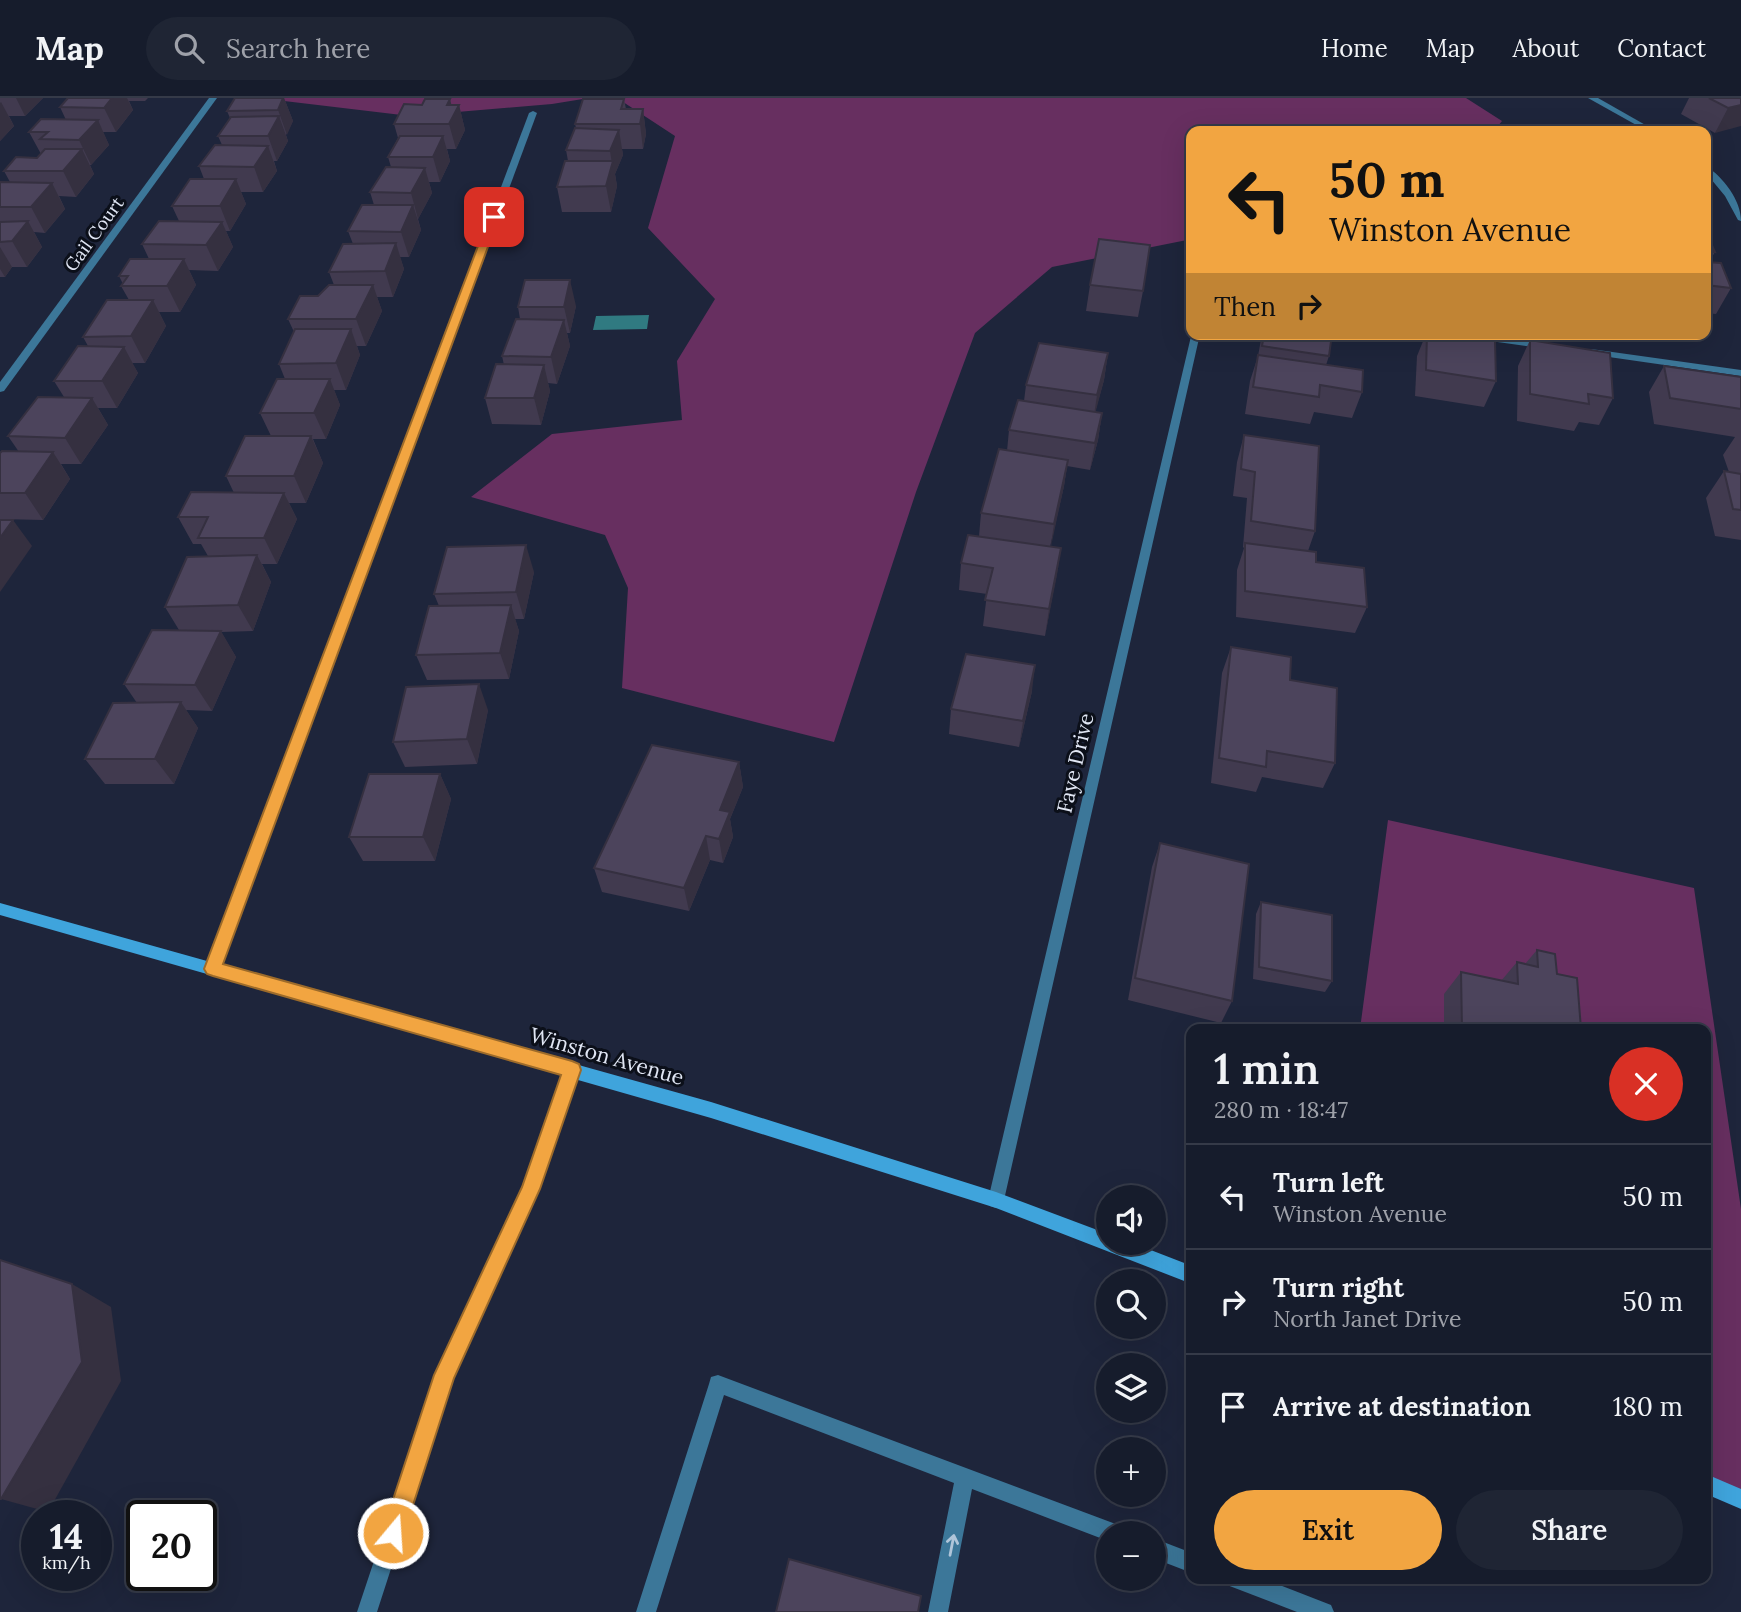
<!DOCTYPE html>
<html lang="en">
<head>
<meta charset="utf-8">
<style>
  body { margin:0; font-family:Lora,serif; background:#1f2534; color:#f1f3f6; height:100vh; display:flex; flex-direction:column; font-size:26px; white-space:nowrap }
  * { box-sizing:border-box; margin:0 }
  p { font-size:23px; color:#9ea1a9 }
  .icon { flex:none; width:38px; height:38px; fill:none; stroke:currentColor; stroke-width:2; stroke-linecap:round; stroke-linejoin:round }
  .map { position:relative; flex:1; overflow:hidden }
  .side { position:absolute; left:1186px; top:926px; width:525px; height:560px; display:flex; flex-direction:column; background:#161c2c; border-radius:14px; box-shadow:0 7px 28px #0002,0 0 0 2px #353a48 }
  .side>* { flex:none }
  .guide { position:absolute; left:1186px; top:28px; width:525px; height:214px; border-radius:14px; box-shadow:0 7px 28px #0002,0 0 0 2px #353a48; background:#f2a541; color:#111; overflow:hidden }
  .buttons { position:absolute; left:1096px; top:1087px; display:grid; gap:14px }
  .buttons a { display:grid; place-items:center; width:70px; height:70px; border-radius:50%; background:#161c2c; box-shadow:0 7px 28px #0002,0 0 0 2px #353a48; font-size:35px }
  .speed { position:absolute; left:21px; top:1402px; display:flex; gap:14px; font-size:35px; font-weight:700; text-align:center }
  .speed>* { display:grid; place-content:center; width:91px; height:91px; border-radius:50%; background:#161c2c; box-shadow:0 7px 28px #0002,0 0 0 2px #353a48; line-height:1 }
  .speed small { font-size:18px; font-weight:400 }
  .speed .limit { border:4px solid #111; border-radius:10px; background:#fff; color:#111 }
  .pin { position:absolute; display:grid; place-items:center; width:60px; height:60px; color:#fff; margin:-30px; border-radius:14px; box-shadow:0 4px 10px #0006 }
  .me { position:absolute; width:77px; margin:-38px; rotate:18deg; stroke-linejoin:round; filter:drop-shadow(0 0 5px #0008) }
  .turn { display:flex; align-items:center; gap:24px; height:147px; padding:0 28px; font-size:32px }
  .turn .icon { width:91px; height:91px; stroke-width:2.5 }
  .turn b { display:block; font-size:49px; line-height:60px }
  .then { display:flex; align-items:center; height:66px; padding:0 28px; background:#0003; gap:14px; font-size:26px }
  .round { display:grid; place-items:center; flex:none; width:74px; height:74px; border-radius:37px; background:#1f2534 }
  .head { display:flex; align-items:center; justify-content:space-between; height:119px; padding:0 28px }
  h1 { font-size:42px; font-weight:600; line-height:52px }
  .cta { display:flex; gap:14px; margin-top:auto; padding:14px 28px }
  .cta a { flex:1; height:80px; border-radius:42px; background:#f2a541; color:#111; font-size:28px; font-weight:600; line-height:80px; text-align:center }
  .cta a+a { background:#1f2534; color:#f1f3f6 }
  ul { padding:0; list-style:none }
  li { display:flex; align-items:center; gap:21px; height:105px; padding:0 28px; border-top:2px solid #353a48 }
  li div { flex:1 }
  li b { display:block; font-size:26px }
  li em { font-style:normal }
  header { display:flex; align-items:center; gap:42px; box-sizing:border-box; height:98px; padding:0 35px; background:#161c2c; border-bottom:2px solid #353a48 }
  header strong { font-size:33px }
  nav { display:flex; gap:38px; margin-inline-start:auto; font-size:24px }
  .search { width:490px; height:63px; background:#1f2534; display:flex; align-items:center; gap:18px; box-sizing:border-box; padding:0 24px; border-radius:38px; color:#9ea1a9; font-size:26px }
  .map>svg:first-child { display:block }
  .green { fill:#672f60 }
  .water { fill:#307a81 }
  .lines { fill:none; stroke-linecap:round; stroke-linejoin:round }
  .lane { fill:#3c7799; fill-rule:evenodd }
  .street { fill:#3c7799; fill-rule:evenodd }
  .secondary { fill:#3fa4dc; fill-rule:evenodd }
  .wall { fill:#413a4f }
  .shaded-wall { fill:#353040 }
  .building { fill:#4c445c; stroke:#353040; stroke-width:2 }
  .oneway { stroke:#afc5d9 }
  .route { fill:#f2a541; stroke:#9d6b2a; stroke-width:2 }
  .labels { text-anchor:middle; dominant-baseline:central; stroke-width:6; stroke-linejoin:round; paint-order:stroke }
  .far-street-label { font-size:18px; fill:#e0e6f4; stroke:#0b0f19 }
  .street-label { font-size:21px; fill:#e0e6f4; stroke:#0b0f19 }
</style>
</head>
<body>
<header>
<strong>Map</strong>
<div class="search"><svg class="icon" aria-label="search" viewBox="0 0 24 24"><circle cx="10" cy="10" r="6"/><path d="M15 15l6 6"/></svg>Search here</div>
<nav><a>Home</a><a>Map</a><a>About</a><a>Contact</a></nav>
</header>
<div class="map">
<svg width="1741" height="1514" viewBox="0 0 1741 1514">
  <rect width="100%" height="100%" fill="#1e253b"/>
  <!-- green -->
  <g class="green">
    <polygon points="259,0 589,0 552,6 410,18"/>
    <polygon points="617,0 1466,0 1502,23 1494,33 1192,33 1192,141 1052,169 975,235 916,394 834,644 622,590 628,490 605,437 471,399 552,336 682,322 677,263 715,201 648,130 675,38"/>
    <polygon points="1388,722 1694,790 1741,1111 1741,1401 1706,1386 1706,931 1360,931"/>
  </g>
  <!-- water -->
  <polygon class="water" points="649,217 647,231 593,232 596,218"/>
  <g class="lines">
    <!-- lane -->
    <g class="lane">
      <polygon points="572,965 578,967 580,972 539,1091 453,1279 377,1514 357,1514 436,1277 523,1089 564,972 566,967"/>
      <polygon points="718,1277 1113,1425 1120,1428 1123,1435 1108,1435 1108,1443 972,1391 948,1514 928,1514 954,1385 724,1297 656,1514 636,1514 709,1286 711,1279"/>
      <polygon points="1153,1440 1192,1455 1192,1475 1153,1460"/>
      <polygon points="1224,1480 1262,1480 1331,1507 1334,1514 1297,1514 1227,1487"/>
    </g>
    <!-- street -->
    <g class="street">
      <polygon points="209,0 217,0 4,293 0,294 0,284"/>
      <polygon points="1588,0 1598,0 1656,33 1647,33"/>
      <polygon points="533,13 537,15 220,871 218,876 213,877 208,876 206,871 529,15"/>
      <path d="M1706,68C1723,79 1741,102 1741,123L1738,122L1725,98L1706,75Z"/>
      <polygon points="1192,234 1192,236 1200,236 1004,1102 1002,1108 996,1110 990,1108 988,1102"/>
      <polygon points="1457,236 1484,236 1547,245 1552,248 1547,251 1462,239"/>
      <polygon points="1591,251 1741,272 1741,278 1588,256 1588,252"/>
    </g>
    <!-- secondary -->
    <g class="secondary">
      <polygon points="0,805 711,1004 996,1094 1108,1136 1108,1144 1130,1144 1192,1168 1192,1186 996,1110 711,1020 0,817"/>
      <polygon points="1706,1376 1741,1391 1741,1411 1706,1396"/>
    </g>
  </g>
  <!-- wall -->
  <g class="wall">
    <polygon points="0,0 43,0 25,18 9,18 14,28 0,43"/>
    <polygon points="68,0 148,0 145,3 129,3 133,12 116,34 103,34 109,47 91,67 90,67 94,76 76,99 59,98 65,111 45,135 34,134 42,149 27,169 12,169 5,179 0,179 0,84 10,84 4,73 37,60 41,56 29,34 66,22 60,9"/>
    <polygon points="284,0 293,23 286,37 288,43 277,63 274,63 277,73 263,94 241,94 246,106 230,133 226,133 233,149 218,173 189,172 196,187 180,214 159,214 166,228 145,265 132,265 138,275 117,310 98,310 108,327 81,366 61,366 70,381 43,422 0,421 0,355 19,354 8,338 64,299 54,283 88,248 83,239 129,202 121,188 123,186 119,178 149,161 142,146 179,123 172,108 204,81 199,68 222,47 218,38 230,20 227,13"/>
    <polygon points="1689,0 1741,0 1715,35 1681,16"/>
    <polygon points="624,1 626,11 643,11 646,36 643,51 622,51 623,57 615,76 617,88 611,114 562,114 557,89 568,63 566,52 576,30 575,26"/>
    <polygon points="451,7 459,7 465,32 456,51 447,51 450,63 440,84 429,84 432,95 418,121 421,132 409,159 400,159 404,171 393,199 377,199 382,213 366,248 357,248 360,257 346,292 334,292 340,307 326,341 313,341 323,365 306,405 289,405 297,421 277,466 262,466 271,484 253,533 221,534 236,559 212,613 186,612 198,630 174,686 105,686 85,661 137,605 124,586 179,532 165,509 208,458 201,446 193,446 178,419 234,395 226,378 271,338 260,315 285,281 279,266 294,234 288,221 334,187 329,174 353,146 348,133 374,107 370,94 391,69 388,59 398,40 394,26"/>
    <polygon points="1706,134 1715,154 1709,164 1731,190 1716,216 1706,215"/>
    <polygon points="1090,187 1143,193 1138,219 1086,213"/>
    <polygon points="576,208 570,235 567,235 570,248 557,286 548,285 550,293 541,327 492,326 485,300 504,267 502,258 520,221 518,209"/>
    <polygon points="1262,236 1332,236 1329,258 1326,267 1362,294 1352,320 1314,314 1310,326 1245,316 1250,283 1258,258"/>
    <polygon points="1426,236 1455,236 1496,283 1484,309 1415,298 1417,258"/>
    <polygon points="1530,242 1613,300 1599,327 1579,324 1574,333 1517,323 1518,268"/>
    <polygon points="1108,255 1104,282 1095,314 1102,315 1098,342 1090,372 1067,368 1064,388 1050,449 1061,450 1045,538 983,528 987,496 959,492 961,465 979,438 981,415 1007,353 1009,332 1024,303 1026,287"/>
    <polygon points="1664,268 1741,279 1741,442 1715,438 1706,400 1724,373 1729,374 1723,357 1735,339 1654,326 1649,294"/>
    <polygon points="1244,337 1315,433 1308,453 1316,464 1367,509 1355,535 1236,519 1237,472 1244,450 1243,449 1247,400 1233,398 1237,364"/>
    <polygon points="534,474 524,521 515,521 519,533 509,581 427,582 416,557 439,508 434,496"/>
    <polygon points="1231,549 1290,582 1335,665 1323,690 1262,679 1256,694 1211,685 1222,575"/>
    <polygon points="1032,593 1019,649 949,636 951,611"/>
    <polygon points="488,612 477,666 405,669 393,644"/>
    <polygon points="739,664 743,689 730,721 733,739 723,765 710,762 689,813 602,794 594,770"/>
    <polygon points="440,676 451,701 435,763 363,763 349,739"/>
    <polygon points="1160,745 1232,903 1221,925 1128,902 1152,769"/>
    <polygon points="1261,804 1332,883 1325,894 1253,881 1256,816"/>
    <polygon points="1537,852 1557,876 1581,931 1444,931 1444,896 1461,874 1501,883 1517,864 1525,866"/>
  </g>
  <!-- shaded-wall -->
  <g class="shaded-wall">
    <polygon points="16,0 43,0 25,18"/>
    <polygon points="112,0 127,0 133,12 116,34 104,10"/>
    <polygon points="283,0 284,0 293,23 287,37 278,12"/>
    <polygon points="450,1 454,17 459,7 465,32 456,51 449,26 447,7"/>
    <polygon points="1,4 14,28 0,43 0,5"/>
    <polygon points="1741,7 1741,28 1715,35 1728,10"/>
    <polygon points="643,11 646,36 643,51 640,26"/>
    <polygon points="279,18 288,43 277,63 268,38"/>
    <polygon points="98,22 109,47 91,67 79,42"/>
    <polygon points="619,32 623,57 615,76 617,88 611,114 606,88 612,66 610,53"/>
    <polygon points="443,38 450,63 440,84 433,59"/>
    <polygon points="268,48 277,73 263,94 254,69"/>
    <polygon points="82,51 94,76 76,99 63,73"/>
    <polygon points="425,70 432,95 418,121 411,95"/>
    <polygon points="236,81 246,106 230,133 220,108"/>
    <polygon points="52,85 65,111 45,135 31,109"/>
    <polygon points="413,107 421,132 409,159 401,134"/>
    <polygon points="28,123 42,149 27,169 12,143"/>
    <polygon points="222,124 233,149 218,173 206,147"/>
    <polygon points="396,145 404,171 393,199 385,173"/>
    <polygon points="0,149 12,169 5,179 0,171"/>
    <polygon points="184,161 196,187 180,214 167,188"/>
    <polygon points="570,182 576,208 570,235 564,209"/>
    <polygon points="373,187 382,213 366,248 356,221"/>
    <polygon points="153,202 166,228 145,265 131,238"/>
    <polygon points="564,222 570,248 557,286 551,259"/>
    <polygon points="351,231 360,257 346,292 336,265"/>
    <polygon points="124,249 138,275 117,310 102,283"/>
    <polygon points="1108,255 1104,282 1093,324 1097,297"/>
    <polygon points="544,267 550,293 541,327 534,300"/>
    <polygon points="330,281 340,307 326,341 314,315"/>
    <polygon points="92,300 108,327 81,366 65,340"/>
    <polygon points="1102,315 1098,342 1090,372 1095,345"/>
    <polygon points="311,338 323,365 306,405 294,378"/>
    <polygon points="53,354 70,381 43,422 25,395"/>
    <polygon points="1068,362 1064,388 1050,453 1054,426"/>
    <polygon points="284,395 297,421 277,466 264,440"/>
    <polygon points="13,422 32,448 0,494 0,440"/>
    <polygon points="526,447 534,474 524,521 516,494"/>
    <polygon points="1061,450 1057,477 1045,538 1049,511"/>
    <polygon points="257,457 271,484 253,533 238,507"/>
    <polygon points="511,507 519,533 509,581 500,555"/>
    <polygon points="221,533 236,559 212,613 195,587"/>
    <polygon points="1035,567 1032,593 1019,649 1023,623"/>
    <polygon points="479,586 488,612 477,666 467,641"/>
    <polygon points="181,604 198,630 174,686 155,661"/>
    <polygon points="739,664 743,689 730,721 733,739 723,765 719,741 720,712"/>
    <polygon points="440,676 451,701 435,763 423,739"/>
    <polygon points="706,738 710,762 689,813 684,790"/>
    <polygon points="72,1186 111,1209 121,1283 48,1414 1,1401"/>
  </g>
  <!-- building -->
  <g class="building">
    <polygon points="68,0 112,0 104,10 60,9"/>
    <polygon points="235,0 283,0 278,12 227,13"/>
    <polygon points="1709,0 1741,0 1741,7 1728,10"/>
    <polygon points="425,1 450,1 447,7 459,7 449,26 394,26 404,6 422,7"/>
    <polygon points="583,1 624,1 621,11 643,11 640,26 575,26"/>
    <polygon points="279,18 268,38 218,38 231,19"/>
    <polygon points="41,21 98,22 79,42 40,41 48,34 29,34"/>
    <polygon points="575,30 619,32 610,53 566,52"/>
    <polygon points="400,38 443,38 433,59 388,59"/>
    <polygon points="215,47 268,48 254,69 199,68"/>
    <polygon points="45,51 82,51 63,73 4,73 16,59 37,60"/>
    <polygon points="565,63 613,63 606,88 557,89"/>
    <polygon points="386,69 425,70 411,95 370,94"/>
    <polygon points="190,81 236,81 220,108 172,108"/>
    <polygon points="0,84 52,85 31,109 0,109"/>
    <polygon points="362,107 413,107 401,134 348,133"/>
    <polygon points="28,123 12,143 0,144 0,124"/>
    <polygon points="159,123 222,124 206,147 142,146"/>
    <polygon points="1706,134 1715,154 1706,153"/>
    <polygon points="1099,141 1150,147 1143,193 1090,187"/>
    <polygon points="396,145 385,173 329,174 343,146"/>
    <polygon points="130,161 184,161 167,188 121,188 128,178 119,178"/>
    <polygon points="1706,164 1721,165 1731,190 1706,187"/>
    <polygon points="525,182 570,182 564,209 518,209"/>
    <polygon points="329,187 373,187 356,221 288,221 300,198 318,198"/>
    <polygon points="107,202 153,202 131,238 83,239"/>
    <polygon points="516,221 564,222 551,259 502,258"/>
    <polygon points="295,231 351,231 336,265 279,266"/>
    <polygon points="1264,236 1332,236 1329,258 1262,248"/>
    <polygon points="1427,236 1455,236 1495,242 1496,283 1426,272"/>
    <polygon points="1530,242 1610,255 1613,300 1588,296 1589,306 1530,296"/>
    <polygon points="1039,245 1108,255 1097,297 1026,287"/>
    <polygon points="78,248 124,249 102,283 54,283"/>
    <polygon points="1258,257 1363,272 1362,294 1320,287 1319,299 1253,289"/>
    <polygon points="496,266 544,267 534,300 485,300"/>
    <polygon points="1664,268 1741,279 1741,311 1670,300"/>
    <polygon points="277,281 330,281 314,315 260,315"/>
    <polygon points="38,299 92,300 65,340 8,338"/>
    <polygon points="1018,302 1102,315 1095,345 1009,332"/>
    <polygon points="1244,337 1319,348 1315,433 1251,423 1255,374 1241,371"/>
    <polygon points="245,338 311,338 294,378 226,378"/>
    <polygon points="999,351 1068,362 1054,426 981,415"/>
    <polygon points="2,353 53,354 25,395 0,395 0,355"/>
    <polygon points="1724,373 1741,376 1741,412 1733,411"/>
    <polygon points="191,394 284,395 264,440 198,440 208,419 178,419"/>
    <polygon points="0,422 13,422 0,440"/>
    <polygon points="968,437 1061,450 1049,511 985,502 993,470 961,465"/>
    <polygon points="1245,445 1316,454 1316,464 1364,470 1367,509 1245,493"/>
    <polygon points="526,447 516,494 434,496 447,449"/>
    <polygon points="257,457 238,507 165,509 187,459"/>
    <polygon points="511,507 500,555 416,557 429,508"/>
    <polygon points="152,532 221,533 195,587 124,586"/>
    <polygon points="1231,549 1291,559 1290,582 1337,590 1335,665 1267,653 1266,669 1219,660"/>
    <polygon points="966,556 1035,567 1023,623 951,611"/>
    <polygon points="479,586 467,641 393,644 406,589"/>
    <polygon points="181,604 155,661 85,661 113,605"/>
    <polygon points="652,647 739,664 720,712 730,714 719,741 706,738 684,790 594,770"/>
    <polygon points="369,676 440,676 423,739 349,739"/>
    <polygon points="1160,745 1249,766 1232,903 1135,880"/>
    <polygon points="1261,804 1332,817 1332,883 1259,869"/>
    <polygon points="1537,852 1555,856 1557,876 1577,880 1581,931 1462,931 1461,874 1518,886 1517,864 1538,869"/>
    <polygon points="0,1162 72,1186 82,1264 1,1401 0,1401"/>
    <polygon points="789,1461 921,1498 918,1514 776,1514"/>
  </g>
  <!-- one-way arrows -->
  <defs><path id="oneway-shaft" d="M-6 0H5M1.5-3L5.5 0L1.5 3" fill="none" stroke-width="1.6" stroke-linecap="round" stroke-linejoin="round" transform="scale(1.75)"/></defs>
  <use class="oneway" href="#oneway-shaft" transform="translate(952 1447) rotate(-79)"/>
  <!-- route -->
  <polygon class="route" points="494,116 499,119 223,866 572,963 579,966 581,972 540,1091 454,1280 404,1435 401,1443 393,1446 385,1443 382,1435 434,1277 522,1089 561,977 213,878 207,876 204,871 489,119"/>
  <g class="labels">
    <!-- far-street labels -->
    <g class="far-street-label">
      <text transform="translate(94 136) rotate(-54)">Gail Court</text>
    </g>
    <!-- street labels -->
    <g class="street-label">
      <text transform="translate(1075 665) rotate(-77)">Faye Drive</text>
      <text transform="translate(607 958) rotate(16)">Winston Avenue</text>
    </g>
  </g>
</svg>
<div class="buttons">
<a><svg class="icon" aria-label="sound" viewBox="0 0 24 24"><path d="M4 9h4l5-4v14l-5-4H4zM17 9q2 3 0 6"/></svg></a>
<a><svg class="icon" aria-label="search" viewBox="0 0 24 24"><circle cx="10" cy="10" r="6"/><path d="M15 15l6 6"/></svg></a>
<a><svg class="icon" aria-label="layers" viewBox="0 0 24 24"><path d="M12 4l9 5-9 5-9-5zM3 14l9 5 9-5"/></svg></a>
<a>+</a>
<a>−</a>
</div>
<div class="speed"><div>14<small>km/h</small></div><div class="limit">20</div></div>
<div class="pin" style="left:494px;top:119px;background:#d93025"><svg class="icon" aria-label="arrive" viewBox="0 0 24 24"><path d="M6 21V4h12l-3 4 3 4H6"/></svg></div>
<svg class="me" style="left:393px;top:1435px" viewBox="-20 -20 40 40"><circle r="17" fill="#f2a541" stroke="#fff" stroke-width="3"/><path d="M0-11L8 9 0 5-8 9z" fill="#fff"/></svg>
<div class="guide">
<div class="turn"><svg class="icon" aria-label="left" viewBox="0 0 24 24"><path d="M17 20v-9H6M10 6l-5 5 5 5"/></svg><div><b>50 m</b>Winston Avenue</div></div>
<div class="then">Then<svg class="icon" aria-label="right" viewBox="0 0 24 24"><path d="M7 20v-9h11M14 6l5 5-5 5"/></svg></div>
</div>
<section class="side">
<div class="head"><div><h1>1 min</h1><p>280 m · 18:47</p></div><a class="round" style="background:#d93025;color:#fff"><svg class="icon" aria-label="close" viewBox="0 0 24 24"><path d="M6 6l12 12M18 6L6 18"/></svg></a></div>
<ul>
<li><svg class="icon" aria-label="left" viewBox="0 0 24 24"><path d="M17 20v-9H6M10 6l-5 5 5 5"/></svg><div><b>Turn left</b><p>Winston Avenue</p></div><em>50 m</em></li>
<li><svg class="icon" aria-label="right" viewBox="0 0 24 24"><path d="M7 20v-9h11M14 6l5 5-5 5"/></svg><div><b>Turn right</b><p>North Janet Drive</p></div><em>50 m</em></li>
<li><svg class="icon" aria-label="arrive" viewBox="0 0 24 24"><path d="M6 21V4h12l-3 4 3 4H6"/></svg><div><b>Arrive at destination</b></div><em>180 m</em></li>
</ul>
<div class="cta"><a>Exit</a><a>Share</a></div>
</section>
</div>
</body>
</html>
